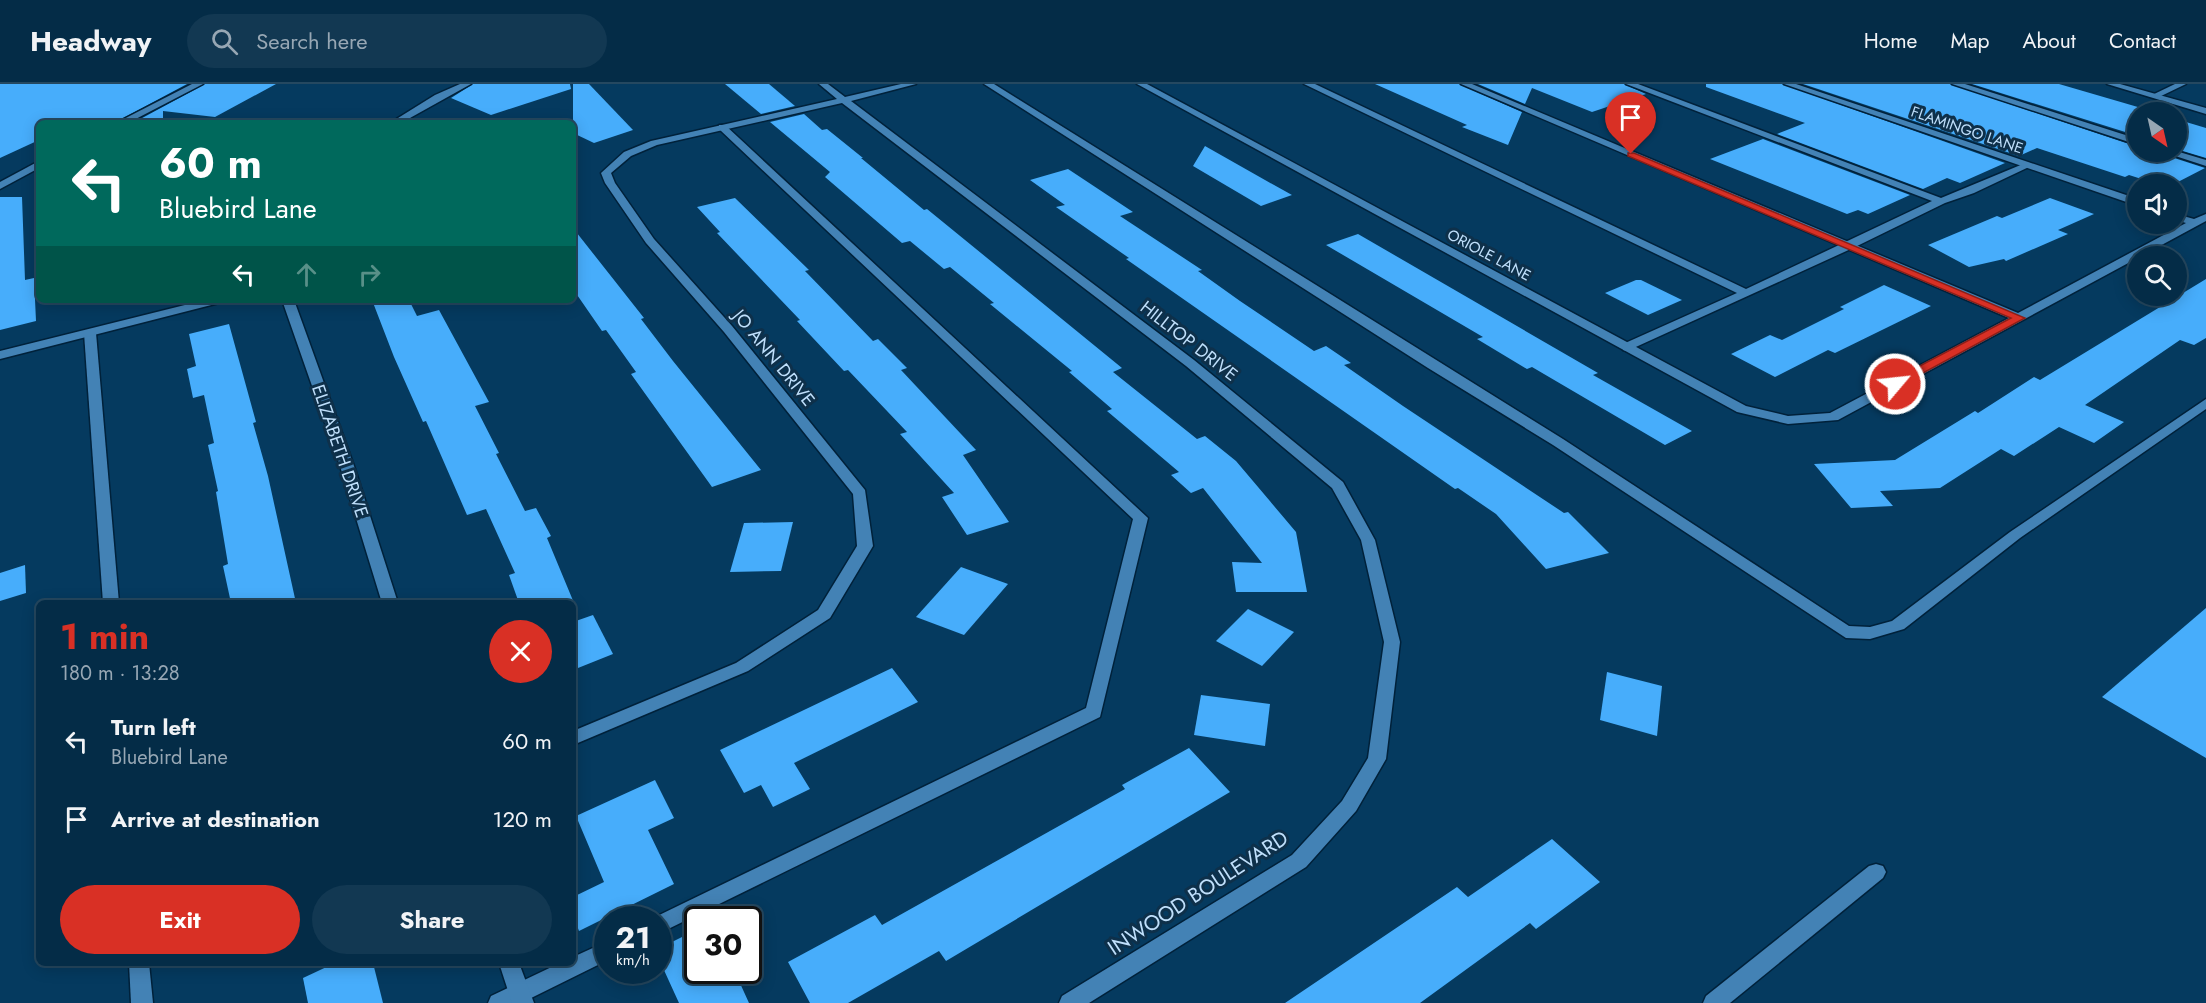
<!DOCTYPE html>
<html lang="en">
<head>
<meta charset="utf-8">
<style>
  body { margin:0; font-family:Jost,sans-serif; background:#123852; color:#f1f3f6; height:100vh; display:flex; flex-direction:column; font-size:22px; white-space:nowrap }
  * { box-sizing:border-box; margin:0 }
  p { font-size:20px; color:#97a7b4 }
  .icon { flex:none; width:33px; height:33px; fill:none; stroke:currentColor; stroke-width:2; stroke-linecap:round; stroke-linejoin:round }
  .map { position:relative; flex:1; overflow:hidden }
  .side { position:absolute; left:36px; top:516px; width:540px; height:366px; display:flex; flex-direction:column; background:#042c47; border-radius:9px; box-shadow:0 3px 15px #0003,0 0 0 2px #254860 }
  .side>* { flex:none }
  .banner { position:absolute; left:36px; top:36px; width:540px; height:183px; border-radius:9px; box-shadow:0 3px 15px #0003,0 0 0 2px #254860; background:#00695c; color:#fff; overflow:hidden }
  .needle { width:39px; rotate:146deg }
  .tools { position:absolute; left:2127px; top:18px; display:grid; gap:12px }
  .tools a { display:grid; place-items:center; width:60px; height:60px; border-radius:50%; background:#042c47; box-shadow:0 3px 15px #0003,0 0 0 2px #254860; font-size:30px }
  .speed { position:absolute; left:594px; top:822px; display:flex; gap:12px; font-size:30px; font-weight:700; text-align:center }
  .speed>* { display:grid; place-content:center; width:78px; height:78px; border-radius:50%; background:#042c47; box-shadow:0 3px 15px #0003,0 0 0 2px #254860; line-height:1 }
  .speed small { font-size:15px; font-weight:400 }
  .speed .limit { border:3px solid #111; border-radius:9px; background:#fff; color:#111 }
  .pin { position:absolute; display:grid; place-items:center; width:51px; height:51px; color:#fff; margin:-62px -26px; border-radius:50% 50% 50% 0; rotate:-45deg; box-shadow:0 0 6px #0007 }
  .pin .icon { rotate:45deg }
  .me { position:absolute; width:66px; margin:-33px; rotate:62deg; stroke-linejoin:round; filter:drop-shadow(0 0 4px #0008) }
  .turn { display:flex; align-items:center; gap:21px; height:126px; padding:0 24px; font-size:27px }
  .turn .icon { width:78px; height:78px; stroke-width:2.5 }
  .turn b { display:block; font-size:42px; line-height:51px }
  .lanes { display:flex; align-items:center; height:57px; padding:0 24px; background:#0003; justify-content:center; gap:30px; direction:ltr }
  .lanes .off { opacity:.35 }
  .round { display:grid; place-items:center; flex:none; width:63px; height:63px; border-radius:32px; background:#123852 }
  .overview { display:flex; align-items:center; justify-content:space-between; height:102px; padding:0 24px }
  h1 { font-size:36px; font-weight:700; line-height:45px; color:#d93025 }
  .cta { display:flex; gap:12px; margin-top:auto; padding:12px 24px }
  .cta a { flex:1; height:69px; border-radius:36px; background:#d93025; color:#fff; font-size:24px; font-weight:700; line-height:69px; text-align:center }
  .cta a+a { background:#123852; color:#f1f3f6 }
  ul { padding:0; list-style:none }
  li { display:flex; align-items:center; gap:18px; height:78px; padding:0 24px }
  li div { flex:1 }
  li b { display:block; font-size:22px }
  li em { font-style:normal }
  header { display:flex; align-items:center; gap:36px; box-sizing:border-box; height:84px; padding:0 30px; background:#042c47; border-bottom:2px solid #254860 }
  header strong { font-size:28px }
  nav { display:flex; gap:33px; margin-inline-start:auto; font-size:21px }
  .search { width:420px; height:54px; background:#123852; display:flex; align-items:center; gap:15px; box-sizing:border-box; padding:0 21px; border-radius:33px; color:#97a7b4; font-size:22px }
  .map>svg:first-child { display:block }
  .building { fill:#47adfb }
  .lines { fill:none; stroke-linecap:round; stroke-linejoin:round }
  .service-casing { stroke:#00213a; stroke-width:3 }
  .minor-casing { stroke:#00213a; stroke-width:3 }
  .service { fill:#4382b5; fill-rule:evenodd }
  .minor { fill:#4382b5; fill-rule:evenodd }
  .route { fill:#d93025; stroke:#8d1f18; stroke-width:1.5 }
  .labels { text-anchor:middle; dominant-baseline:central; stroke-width:6; stroke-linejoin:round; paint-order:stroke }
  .far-street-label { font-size:15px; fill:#bfdffb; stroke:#0e304a }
  .street-label { font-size:18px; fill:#bfdffb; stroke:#0e304a }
  .near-street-label { font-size:21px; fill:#bfdffb; stroke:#0e304a }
</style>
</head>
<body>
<header>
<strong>Headway</strong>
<div class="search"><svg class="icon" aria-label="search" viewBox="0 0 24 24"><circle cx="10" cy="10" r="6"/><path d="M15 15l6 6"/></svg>Search here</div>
<nav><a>Home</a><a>Map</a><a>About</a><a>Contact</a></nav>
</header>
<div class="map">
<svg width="2206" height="919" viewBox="0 0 2206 919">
  <rect width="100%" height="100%" fill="#053a5f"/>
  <!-- building -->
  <g class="building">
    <polygon points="0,0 187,0 114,39 39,39 39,56 0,74"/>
    <polygon points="205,0 276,0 215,33 163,27 163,39 133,39"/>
    <polygon points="473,0 570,0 571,5 491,31 451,14"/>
    <polygon points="573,0 589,0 633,46 594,59 573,49"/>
    <polygon points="725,0 769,0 795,22 761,30"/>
    <polygon points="1375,0 1459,0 1522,28 1508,61 1462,43 1467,41"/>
    <polygon points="1478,0 1624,0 1646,10 1592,28 1532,4 1525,20"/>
    <polygon points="1706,0 1782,0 2005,79 1960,99 1947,94 1923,105 1777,50 1805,39 1706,3"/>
    <polygon points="1803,0 1950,0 2138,63 2138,68 2161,68 2162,70 2205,84 2174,100 2157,100 2129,91 2125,93 2037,64 2019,72"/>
    <polygon points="1972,0 2059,0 2155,28 2138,28 2138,52"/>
    <polygon points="804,30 822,46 827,45 863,74 861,74 924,126 927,125 1122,284 1113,288 1197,355 1205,352 1236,377 1296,448 1307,508 1236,508 1232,478 1262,479 1203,404 1191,409 1171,391 1179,388 1107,327 1112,325 1069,288 1072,287 990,220 994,219 950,183 944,185 910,157 902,159 825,93 830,88 770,38"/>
    <polygon points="2176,35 2206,44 2206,74 2176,65"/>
    <polygon points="1763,55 1910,111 1868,130 1858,126 1847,130 1710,75"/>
    <polygon points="1205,62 1265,96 1292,111 1261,122 1193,82"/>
    <polygon points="1068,85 1133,128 1120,132 1202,186 1198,187 1240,217 1314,267 1326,262 1351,279 1344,281 1403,322 1564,429 1568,428 1609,469 1546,485 1496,430 1458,404 1455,405 1126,175 1129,174 1056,123 1065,121 1030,96"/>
    <polygon points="0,113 22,113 25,196 34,194 36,237 0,246"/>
    <polygon points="735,114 809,186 805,187 873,257 878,255 907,284 901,286 976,366 963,371 1009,438 967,451 942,413 954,409 900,350 907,348 848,286 844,287 797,237 800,236 717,149 720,148 697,123"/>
    <polygon points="2050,114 2094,130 2058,146 2068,150 2006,177 2004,175 1969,183 1928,161 1997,132 2002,134"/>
    <polygon points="573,144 644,234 641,235 673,277 761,386 712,403 631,290 636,288 606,246 602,247 573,205"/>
    <polygon points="1358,150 1598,289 1593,291 1692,347 1665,361 1532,283 1527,285 1477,255 1483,253 1326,161"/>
    <polygon points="2206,195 2206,254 2194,261 2180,256 2085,321 2124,338 2094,359 2059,343 2014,372 2001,365 1940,404 1880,407 1893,422 1851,424 1814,380 1895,376 1975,327 1978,329 2034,293 2040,296"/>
    <polygon points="1636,196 1641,196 1682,216 1648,231 1605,209"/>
    <polygon points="1884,201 1931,222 1835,269 1828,266 1775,293 1731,270 1770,251 1782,256 1844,225 1840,223"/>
    <polygon points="372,216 409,216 417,232 439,226 489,318 475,322 499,369 496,370 525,427 536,424 551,452 547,454 574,519 519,519 509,491 515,489 486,425 467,431 426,337 423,338 394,273"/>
    <polygon points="229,240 256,338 253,339 268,392 296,519 231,519 223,482 228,480 216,408 218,407 208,361 214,359 204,311 193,314 187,285 196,282 189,250"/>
    <polygon points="793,438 781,487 730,488 744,439"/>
    <polygon points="25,481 26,509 0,517 0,489"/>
    <polygon points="961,483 1008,500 964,551 916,533"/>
    <polygon points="2206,524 2206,674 2102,613"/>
    <polygon points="1248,525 1294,548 1262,582 1216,557"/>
    <polygon points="593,531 613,570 573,586 573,538"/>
    <polygon points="892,584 918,618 794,679 810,705 773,723 761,701 744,709 720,666"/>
    <polygon points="1607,588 1662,602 1657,652 1600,636"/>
    <polygon points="1201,611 1270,620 1265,662 1194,651"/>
    <polygon points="1189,664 1230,708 946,877 939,867 848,919 810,919 788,878 875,831 882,841 1125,705 1122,701"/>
    <polygon points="655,696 674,734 648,746 674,800 579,847 573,831 573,813 604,798 576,732"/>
    <polygon points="1552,755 1600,798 1536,845 1530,839 1420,919 1285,919 1457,803 1468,813"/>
    <polygon points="698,845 698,886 734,886 749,919 679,919 658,873 658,865"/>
    <polygon points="335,879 373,879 383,919 308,919 303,894"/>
  </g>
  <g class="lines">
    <defs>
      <g id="service">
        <polygon points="984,0 994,0 1563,355 1849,542 1870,543 1892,537 2010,448 2206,315 2206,325 2020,454 1904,545 1870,555 1846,554 1553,361 1428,284"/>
        <polygon points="1304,0 1315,0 1746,205 1932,117 1626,0 1638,0 1941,114 2023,80 2031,82 1974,109 1945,119 1853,164 1627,267 1623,266 1623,260 1737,209"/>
        <polygon points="1952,0 1965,0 2138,55 2138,61"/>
        <polygon points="2175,0 2186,0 2157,14 2150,12"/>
        <polygon points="719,41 725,41 1148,434 1100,633 658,850 658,836 651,835 1086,624 1133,435 719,45"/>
        <polygon points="2176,67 2206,76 2206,82 2163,68"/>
        <polygon points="90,245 96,249 119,519 103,519 84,249"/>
        <polygon points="1876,780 1883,782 1886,788 1883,794 1730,919 1703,919 1706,912 1869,782"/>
        <polygon points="608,857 608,876 521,919 488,919 491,912 560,879 573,879 573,873"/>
        <polygon points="129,879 149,879 153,919 131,919"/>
      </g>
      <g id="minor">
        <polygon points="192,0 203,0 128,39 116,39"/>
        <polygon points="460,0 471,0 401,39 390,39 435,11"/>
        <polygon points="819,0 828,0 845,13 901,0 916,0 851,17 1194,276 1343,398 1375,456 1400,558 1386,675 1356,727 1306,783 1089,919 1059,919 1062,912 1292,771 1342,717 1368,674 1384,558 1361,456 1332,404 1186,282 842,19 657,61 631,72 611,89 615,99 654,155 732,242 865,406 873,462 830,534 748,587 573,661 573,647 736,579 818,526 857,462 853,410 724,248 646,159 605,99 601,89 624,68 651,57 837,15"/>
        <polygon points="1137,0 1147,0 1746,322 1788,332 1830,329 2009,234 1461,0 1472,0 2018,229 2186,139 2176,136 2176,130 2194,135 2206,130 2206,137 1838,336 1788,340 1737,328"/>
        <polygon points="1784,0 1796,0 2138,115 2138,122"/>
        <polygon points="2107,0 2120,0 2206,24 2206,30"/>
        <polygon points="39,77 39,84 0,105 0,98"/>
        <polygon points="205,216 225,216 223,218 0,275 0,267"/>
        <polygon points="282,216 294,216 354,382 398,519 382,519 340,382"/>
        <polygon points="499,879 519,879 534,919 512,919"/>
      </g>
    </defs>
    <!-- service casing -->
    <use href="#service" class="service-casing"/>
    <!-- minor casing -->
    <use href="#minor" class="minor-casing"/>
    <!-- service -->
    <use href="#service" class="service"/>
    <!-- minor -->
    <use href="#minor" class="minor"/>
  </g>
  <!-- route -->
  <polygon class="route" points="1628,69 1634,69 2025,234 1899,302 1891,302 1891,297 2011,234 1628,72"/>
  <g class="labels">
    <!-- far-street labels -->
    <g class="far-street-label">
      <text transform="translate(1967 46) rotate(19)">FLAMINGO LANE</text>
      <text transform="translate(1489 171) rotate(28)">ORIOLE LANE</text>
    </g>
    <!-- street labels -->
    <g class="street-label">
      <text transform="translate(1189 257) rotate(38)">HILLTOP DRIVE</text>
      <text transform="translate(774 274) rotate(51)">JO ANN DRIVE</text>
      <text transform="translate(340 367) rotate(71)">ELIZABETH DRIVE</text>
    </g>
    <!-- near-street labels -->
    <g class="near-street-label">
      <text transform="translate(1198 809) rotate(-33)">INWOOD BOULEVARD</text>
    </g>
  </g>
</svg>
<div class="tools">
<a><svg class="needle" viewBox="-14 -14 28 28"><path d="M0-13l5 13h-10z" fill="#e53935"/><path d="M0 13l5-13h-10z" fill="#97a7b4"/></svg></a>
<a><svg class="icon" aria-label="sound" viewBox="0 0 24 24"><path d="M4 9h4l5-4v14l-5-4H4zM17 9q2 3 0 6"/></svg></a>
<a><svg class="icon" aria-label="search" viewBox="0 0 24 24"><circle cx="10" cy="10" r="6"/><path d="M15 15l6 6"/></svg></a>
</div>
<div class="speed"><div>21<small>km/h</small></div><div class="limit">30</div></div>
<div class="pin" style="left:1631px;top:70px;background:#d93025"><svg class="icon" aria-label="arrive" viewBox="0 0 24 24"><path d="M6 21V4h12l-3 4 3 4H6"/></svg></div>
<svg class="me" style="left:1895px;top:300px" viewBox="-20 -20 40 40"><circle r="17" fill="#d93025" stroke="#fff" stroke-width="3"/><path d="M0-11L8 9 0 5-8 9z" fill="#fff"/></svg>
<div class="banner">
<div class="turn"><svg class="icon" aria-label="left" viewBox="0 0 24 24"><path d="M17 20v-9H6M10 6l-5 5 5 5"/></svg><div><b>60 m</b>Bluebird Lane</div></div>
<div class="lanes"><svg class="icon" aria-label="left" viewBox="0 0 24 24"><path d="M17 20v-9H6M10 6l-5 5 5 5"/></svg><svg class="icon off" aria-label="ahead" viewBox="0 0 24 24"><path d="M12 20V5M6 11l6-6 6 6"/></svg><svg class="icon off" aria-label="right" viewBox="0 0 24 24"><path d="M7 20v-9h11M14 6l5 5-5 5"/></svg></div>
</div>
<section class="side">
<div class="overview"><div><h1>1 min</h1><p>180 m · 13:28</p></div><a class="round" style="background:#d93025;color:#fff"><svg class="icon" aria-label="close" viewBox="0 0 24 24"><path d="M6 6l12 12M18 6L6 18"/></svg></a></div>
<ul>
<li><svg class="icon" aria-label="left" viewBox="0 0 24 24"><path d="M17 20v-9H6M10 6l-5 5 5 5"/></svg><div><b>Turn left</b><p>Bluebird Lane</p></div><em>60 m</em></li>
<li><svg class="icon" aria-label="arrive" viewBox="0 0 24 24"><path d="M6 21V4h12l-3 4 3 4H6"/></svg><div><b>Arrive at destination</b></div><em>120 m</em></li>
</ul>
<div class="cta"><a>Exit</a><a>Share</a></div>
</section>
</div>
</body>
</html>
